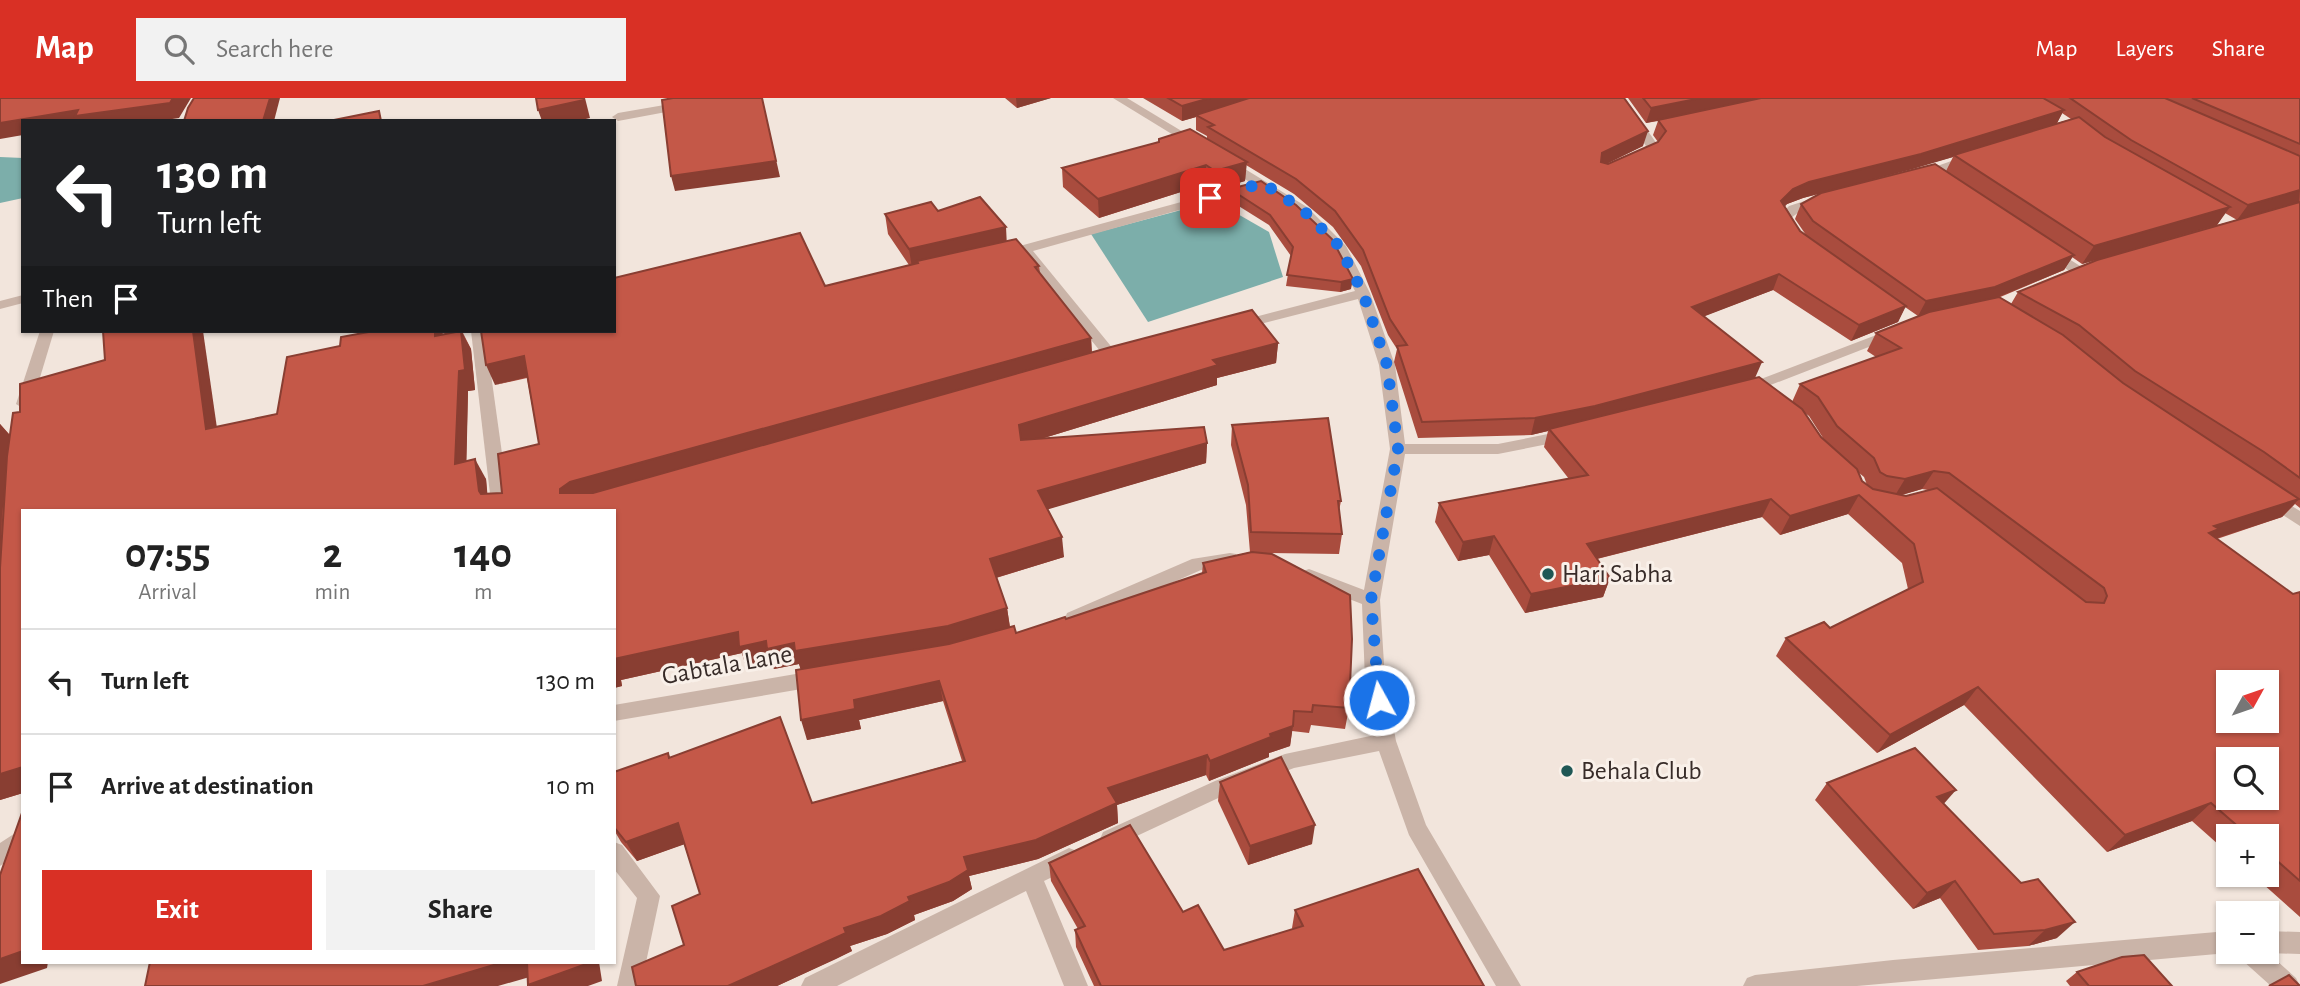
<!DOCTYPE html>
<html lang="en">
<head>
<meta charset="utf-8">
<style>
  body { margin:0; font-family:"Alegreya Sans",sans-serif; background:#f2f2f2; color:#222; height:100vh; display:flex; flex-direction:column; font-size:26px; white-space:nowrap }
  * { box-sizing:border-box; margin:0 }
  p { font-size:23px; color:#767676 }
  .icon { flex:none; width:38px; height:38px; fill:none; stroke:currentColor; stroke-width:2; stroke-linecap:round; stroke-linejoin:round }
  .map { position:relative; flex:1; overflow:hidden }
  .panel { position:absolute; left:21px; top:411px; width:595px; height:455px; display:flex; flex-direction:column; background:#fff; border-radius:0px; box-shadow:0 2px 5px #0004 }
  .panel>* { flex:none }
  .banner { position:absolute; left:21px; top:21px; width:595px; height:214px; border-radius:0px; box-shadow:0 2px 5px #0004; background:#202124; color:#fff; overflow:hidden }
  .needle { width:46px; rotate:50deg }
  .buttons { position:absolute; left:2216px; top:572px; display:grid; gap:14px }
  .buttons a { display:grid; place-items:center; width:63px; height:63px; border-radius:0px; background:#fff; box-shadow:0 2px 5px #0004; font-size:35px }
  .pin { position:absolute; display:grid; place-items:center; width:60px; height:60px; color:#fff; margin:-30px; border-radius:14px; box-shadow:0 4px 10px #0006 }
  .me { position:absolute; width:77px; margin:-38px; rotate:353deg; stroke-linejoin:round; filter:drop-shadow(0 0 5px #0008) }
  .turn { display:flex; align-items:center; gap:24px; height:147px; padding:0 21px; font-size:32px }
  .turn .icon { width:91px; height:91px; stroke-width:2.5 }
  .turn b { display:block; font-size:49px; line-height:60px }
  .then { display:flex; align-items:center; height:66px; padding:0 21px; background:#0003; gap:14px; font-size:26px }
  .eta { display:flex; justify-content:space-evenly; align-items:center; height:119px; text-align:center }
  .eta b { font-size:42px; font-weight:600; line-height:49px }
  .primary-button { display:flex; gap:14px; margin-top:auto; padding:14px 21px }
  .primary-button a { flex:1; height:80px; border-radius:0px; background:#d93025; color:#fff; font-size:28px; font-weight:600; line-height:80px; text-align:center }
  .primary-button a+a { background:#f2f2f2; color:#222 }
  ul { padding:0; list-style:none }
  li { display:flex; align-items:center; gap:21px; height:105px; padding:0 21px; border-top:2px solid #e0e0e0 }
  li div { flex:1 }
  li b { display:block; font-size:26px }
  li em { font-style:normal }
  header { display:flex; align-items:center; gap:42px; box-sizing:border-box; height:98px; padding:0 35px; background:#d93025; color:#fff }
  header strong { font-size:33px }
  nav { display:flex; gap:38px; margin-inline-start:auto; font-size:24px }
  .search { width:490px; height:63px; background:#f2f2f2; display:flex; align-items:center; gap:18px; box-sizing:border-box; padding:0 24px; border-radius:0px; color:#767676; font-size:26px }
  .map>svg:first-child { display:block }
  .water { fill:#7caeaa }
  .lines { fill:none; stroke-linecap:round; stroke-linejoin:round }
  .minor { fill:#cab4a8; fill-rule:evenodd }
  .wall { fill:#a94c3e; fill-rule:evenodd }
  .shaded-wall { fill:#893e32 }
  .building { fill:#c45848; stroke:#893e32; stroke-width:2; fill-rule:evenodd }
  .route { stroke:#1a73e8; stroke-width:12; stroke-dasharray:0 21.6 }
  .poi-dot { fill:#1f5755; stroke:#f9f0e9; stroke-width:2.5 }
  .labels { text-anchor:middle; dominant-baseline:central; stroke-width:6; stroke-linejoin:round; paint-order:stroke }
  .poi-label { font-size:26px; fill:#372b28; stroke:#f9f0e9; text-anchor:start }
  .street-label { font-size:26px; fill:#372b28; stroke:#f9f0e9 }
</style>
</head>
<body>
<header>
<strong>Map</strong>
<div class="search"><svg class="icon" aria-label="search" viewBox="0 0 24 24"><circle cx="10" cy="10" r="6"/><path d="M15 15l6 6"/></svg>Search here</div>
<nav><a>Map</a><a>Layers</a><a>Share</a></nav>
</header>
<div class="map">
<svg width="2300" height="888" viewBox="0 0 2300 888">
  <rect width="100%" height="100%" fill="#f2e5dc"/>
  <!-- water -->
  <g class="water">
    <polygon points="0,59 23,60 23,100 0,105"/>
    <polygon points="1215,103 1269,134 1283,179 1148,224 1091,136"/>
  </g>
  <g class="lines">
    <!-- minor -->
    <g class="minor">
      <polygon points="705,0 731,0 725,3 618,23 612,19 618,15"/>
      <polygon points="1113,0 1127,0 1203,46 1193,49"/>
      <polygon points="1613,0 1625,0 1659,49 1636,64 1630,60 1646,48"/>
      <polygon points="1971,56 1977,60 1975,63 1918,81 1912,77"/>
      <polygon points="1227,60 1307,109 1346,148 1370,195 1395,267 1405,346 1498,346 1568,332 1576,337 1568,342 1498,356 1405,356 1380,502 1385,582 1396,643 1426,727 1521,888 1496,888 1409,737 1379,653 1294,670 1229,695 1111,750 1103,748 1100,741 1103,734 1215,683 1285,656 1375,637 1365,582 1362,506 1303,483 1300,478 1303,473 1309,471 1364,492 1390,351 1379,267 1358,201 1237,232 1230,228 1232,225 1355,193 1333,150 1297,115 1258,90 1033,153 1119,258 1122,261 1119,264 1109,264 1021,156 1003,161 996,157 998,154 1251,85 1223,67 1223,61"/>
      <polygon points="1823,97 1828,98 1828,104 1799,114 1791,120 1801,132 1799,135 1789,135 1777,120 1789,108"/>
      <polygon points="2048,148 2085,171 2085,177 2075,177 2043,155 2043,149"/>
      <polygon points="23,197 23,205 0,211 0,203"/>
      <polygon points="1892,231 1897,232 1899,235 1897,238 1750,295 1745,297 1737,292 1740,289"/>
      <polygon points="40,233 54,233 32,306 24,311 16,306"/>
      <polygon points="471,233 485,233 510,413 492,413"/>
      <polygon points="2270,395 2300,413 2300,428 2264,405 2262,401 2264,397"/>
      <polygon points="1230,455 1236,456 1239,461 1236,466 1201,472 1081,525 1067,525 1065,520 1067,515 1192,461"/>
      <polygon points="819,572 826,575 829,580 826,585 819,588 614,623 614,607"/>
      <polygon points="23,730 23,752 0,768 0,745"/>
      <polygon points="614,744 622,747 660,798 641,888 617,888 637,800 614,771"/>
      <polygon points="1069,750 1077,753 1080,760 1077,767 1044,783 1088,888 1064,888 1026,793 837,888 801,888 805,880"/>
      <polygon points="2228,833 2228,855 1857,888 1743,888 1747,880 1755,877 1893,862"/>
      <polygon points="2266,833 2300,834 2300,856 2268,855 2296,880 2300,888 2271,888 2242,862 2239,854 2266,854"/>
    </g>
  </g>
  <!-- wall -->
  <g class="wall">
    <polygon points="1005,0 1051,0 1017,10"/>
    <path d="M1143,0H1624L1643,48L1606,66H1608L1658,44L1653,37L1658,23L1646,25L1628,0H2300V410L2295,406L2282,419L2217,441L2293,496L2300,494V819L2253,777H2266V738H2228V755L2192,723L2107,754L1964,607L1877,655L1776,558L1786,540L1830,530L1908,491L1902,465L1848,416L1780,437L1762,419L1597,461L1610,480L1603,499L1525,515L1489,457L1458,463L1435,424L1439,405L1569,381L1544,349L1548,333L1531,337L1418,340L1394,264L1397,251L1388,237L1361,168L1333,129L1294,96L1246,67L1245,83L1214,92L1206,86L1099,120L1063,89L1062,70L1207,41V38L1196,32V19L1182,23ZM2062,15L2071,21L2057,25ZM1953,59L1946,73L1801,106L1795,121L1806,137L1800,133L1785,108L1787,106L1803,100ZM2225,115L2237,122L2217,127ZM2072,159L2082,166L2096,162L2018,194L2011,206L1998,200L2064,172ZM1773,192L1851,243L1898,224L1905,209L1918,218L1876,235L1867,253L1876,259L1800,286L1792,304L1755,280L1704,218ZM1805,315L1809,318L1825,343L1821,339ZM1858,374L1864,379L1867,387L1862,383ZM1922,391L1928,392L1906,398L1902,397Z"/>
    <polygon points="1261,83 1351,191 1340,194 1286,188 1291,158 1269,127 1229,102 1230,91"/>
    <polygon points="938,113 1007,143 1039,168 1040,175 1091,240 1092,255 1278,245 1276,265 1217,280 1217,287 1044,340 1207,345 1206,365 1047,411 1064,459 996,480 1007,510 1010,529 1016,535 1066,521 1202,475 1203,465 1250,454 1246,407 1231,347 1232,327 1341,403 1339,413 1342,436 1339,456 1262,455 1349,610 1345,631 1311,627 1309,635 1292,633 1290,648 1269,655 1269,659 1209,683 1206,677 1117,707 1118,725 1038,761 969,778 972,791 953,803 914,817 915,822 887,836 850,848 852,853 777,888 636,888 684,847 700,796 684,746 637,763 621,744 614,732 614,674 668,655 670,659 812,705 962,663 943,603 859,622 861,631 807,642 801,571 799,566 774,571 771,563 746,569 742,555 621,582 622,588 614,590 614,413 23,413 23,695 0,702 0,470 4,403 0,467 0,326 10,337 20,314 105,262 217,329 277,316 340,248 374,233 441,233 443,236 462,233 471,251 475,292 468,293 466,364 486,381 487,395 502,395 539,346 527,280 495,287 825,188 909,167 888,136 885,116"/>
    <polygon points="1220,684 1312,746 1248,767 1218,703"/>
    <polygon points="1827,685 1944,706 2057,840 2028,848 1978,852 1940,800 1913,811 1815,702"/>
    <polygon points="1049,765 1183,814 1224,852 1293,831 1292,830 1295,812 1484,888 1094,888 1076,849 1075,832 1078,831 1051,783"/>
    <polygon points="2077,874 2172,888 2070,888 2066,883"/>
  </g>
  <!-- shaded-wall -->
  <g class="shaded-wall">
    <polygon points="173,0 191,0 179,20 159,23 23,23 23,37 0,41 0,25 78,12"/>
    <polygon points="270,0 280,0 274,23 263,23"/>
    <polygon points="585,0 590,20 577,23 542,23 538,12"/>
    <polygon points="762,0 780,79 675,93 671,78"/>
    <polygon points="1016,0 1051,0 1017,10"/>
    <polygon points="1210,0 1258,0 1196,17 1196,19 1182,23 1182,8"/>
    <polygon points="1701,0 1767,0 1646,25 1651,10"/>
    <polygon points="2064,12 2056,27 1954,57 1953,59 1913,71 1803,100 1787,106 1775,118 1781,103 1793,91 1809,84"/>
    <polygon points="1648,33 1643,48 1598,70 1602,55"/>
    <polygon points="1247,64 1245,83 1214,92 1215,73"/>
    <polygon points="1206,67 1206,86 1099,120 1098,101"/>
    <polygon points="2300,92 2299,104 2237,122 2248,107"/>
    <polygon points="2230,109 2217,127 2082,166 2094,148"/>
    <polygon points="1006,129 1007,149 918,165 917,163 918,169 912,170 909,151"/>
    <polygon points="2074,157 2064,172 1986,204 1918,218 1926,203"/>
    <polygon points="1779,176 1773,192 1687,225 1692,209"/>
    <polygon points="1353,181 1351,191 1340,194 1341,184"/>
    <polygon points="1906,208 1898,224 1851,243 1859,227"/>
    <polygon points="193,233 203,233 220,351 206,331"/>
    <polygon points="435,233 441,233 445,240 435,238"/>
    <polygon points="461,233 471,251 475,292 468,293 466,386 455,366"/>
    <polygon points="1091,240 1092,260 579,404 560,395 560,391 570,384"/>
    <polygon points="1278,245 1276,265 1217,280 1217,287 1021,347 1019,327 1213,262"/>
    <polygon points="524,258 532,278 495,287 486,267"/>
    <polygon points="1762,264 1755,280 1549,331 1548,333 1531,337 1535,320"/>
    <polygon points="0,326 12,340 2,416 0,467"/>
    <polygon points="1207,345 1206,365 1039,414 1038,393"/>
    <polygon points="475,361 486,381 489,413 479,393"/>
    <polygon points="1934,373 1922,391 1894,399 1905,381"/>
    <polygon points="1859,397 1848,416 1780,437 1790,418"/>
    <polygon points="1771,401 1762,419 1580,465 1587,446"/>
    <polygon points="2299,401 2282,419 2208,443 2193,453 2214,428"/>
    <polygon points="1494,438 1489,457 1458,463 1463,444"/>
    <polygon points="1062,439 1064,459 992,481 990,461"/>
    <polygon points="1610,480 1603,499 1525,515 1531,496"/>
    <polygon points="1007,510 1010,530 951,547 801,573 799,566 774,571 771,563 746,569 742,555 621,582 622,588 614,590 614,561 738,534 766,543 794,545"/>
    <polygon points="939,583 943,603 859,622 861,631 807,642 801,622 854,602"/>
    <polygon points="1978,589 1964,607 1877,655 1890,637"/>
    <polygon points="1293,628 1290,648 1269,655 1269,659 1209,683 1210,663 1270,636"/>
    <polygon points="1207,657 1206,677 1117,707 1118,725 1038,761 969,778 972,791 953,803 914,817 915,822 887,836 850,848 852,853 836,861 777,888 728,888 844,830 908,799 964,759 1108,690"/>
    <polygon points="23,669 23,695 0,702 0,676"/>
    <polygon points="1956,692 1941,709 1937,699"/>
    <polygon points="2211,705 2192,723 2107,754 2125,737"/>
    <polygon points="678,725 688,745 637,763 626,744"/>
    <polygon points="1315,727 1312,746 1248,767 1250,748"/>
    <polygon points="1955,783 1940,800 1913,811 1927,795"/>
    <polygon points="2075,824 2057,840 2028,848 2045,832"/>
    <polygon points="23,853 23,864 48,864 47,870 0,886 0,861"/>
    <polygon points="504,864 531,864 540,876 498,888 423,888"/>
    <polygon points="589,864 599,864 602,883 588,888 529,888 528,887"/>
  </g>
  <!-- building -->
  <g class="building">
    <polygon points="0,0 173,0 170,5 75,18 78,12 0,25"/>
    <polygon points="194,0 270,0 263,23 184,23 188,10"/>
    <polygon points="536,0 584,0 584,2 538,12"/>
    <polygon points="673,0 762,0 776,63 671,78 662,2"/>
    <polygon points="1168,0 1210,0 1182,8"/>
    <polygon points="1249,0 1624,0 1648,33 1602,55 1601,64 1608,66 1658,44 1666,33 1658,22 1761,0 2043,0 2064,12 1921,56 1809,84 1793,91 1781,103 1800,133 1906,208 1859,227 1779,176 1692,209 1762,264 1595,308 1535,320 1422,324 1397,248 1407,247 1390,221 1363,152 1335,113 1296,81 1208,29 1214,27 1196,17"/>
    <polygon points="1643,0 1701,0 1651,10"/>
    <polygon points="2070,0 2165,0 2300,58 2300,92 2248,107 2131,42"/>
    <polygon points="2192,0 2300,0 2300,46"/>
    <polygon points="379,13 381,23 329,23"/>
    <polygon points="2079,19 2105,39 2230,109 2094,148 1954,57"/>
    <polygon points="1190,31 1247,64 1215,73 1206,67 1098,101 1062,70 1159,44 1159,41"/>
    <polygon points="1935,66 2074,157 1995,189 1926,203 1813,123 1801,106 1821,95"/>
    <polygon points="1261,83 1296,107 1332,141 1353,181 1341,184 1287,177 1293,149 1270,117 1230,91"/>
    <polygon points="980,99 1006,129 909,151 885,116 931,104 938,113"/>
    <polygon points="2300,104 2300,380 2264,354 2135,273 2079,227 2018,194 2097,162"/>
    <polygon points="800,135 825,188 918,165 917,163 1016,141 1039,168 1035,169 1091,240 570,384 560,391 560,395 593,395 1111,249 1252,212 1278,245 1213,262 1218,267 1019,327 1021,342 1204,329 1207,345 1038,393 1062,439 990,461 1007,510 948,528 795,553 794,545 767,551 766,543 739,549 738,534 614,561 614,413 23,413 23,669 0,676 0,470 7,358 13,315 20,314 20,286 105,262 103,233 193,233 206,331 277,316 287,259 340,248 341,239 374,233 435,233 435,238 461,233 465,272 459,273 455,366 475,361 479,393 481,396 502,395 498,356 539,346 524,258 486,267 481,233 614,233 614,180"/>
    <path d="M1999,199L2063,237L2123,285L2299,401L2214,428L2219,431L2209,435L2293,496L2300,494V783L2266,753V738H2249L2211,705L2125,737L1978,589L1890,637L1786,540L1824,524L1830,530L1923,484L1914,446L1859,397L1790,418L1771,401L1587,446L1610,480L1531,496L1494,438L1463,444L1439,405L1588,377L1549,331L1759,279L1802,311L1821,339L1857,371L1862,383L1873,391L1906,398L1937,390L2086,504L2104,505L2107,498L2104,490L1949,375L1934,373L1905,381L1887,378L1880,374L1874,360L1837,328L1818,299L1800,286L1901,250L1876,235L1929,214ZM2228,584H2266V623H2228ZM2228,662H2266V700H2228Z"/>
    <polygon points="1328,320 1341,403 1338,403 1342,436 1251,434 1248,387 1232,327"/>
    <polygon points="1252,454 1272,456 1350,497 1352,541 1349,610 1313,607 1312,614 1294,613 1293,628 1270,636 1271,639 1210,663 1207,657 1108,690 1117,705 1036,742 964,759 968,772 949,784 908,799 910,803 881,818 844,830 846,835 728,888 636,888 632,869 684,847 672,808 700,796 678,725 626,744 614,729 614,674 668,655 669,660 780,619 812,705 965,663 939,583 854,602 855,611 801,622 796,572 949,546 1014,528 1016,535 1065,519 1066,521 1206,474 1203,465"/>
    <polygon points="1915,650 1956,692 1937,699 2021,785 2038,781 2075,824 2045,832 1994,836 1955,783 1927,795 1827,685"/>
    <polygon points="1281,659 1315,727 1250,748 1220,684"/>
    <polygon points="23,712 23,853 0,861 0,777"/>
    <polygon points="1130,727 1183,814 1198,807 1224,852 1303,828 1295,812 1418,771 1484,888 1101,888 1075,832 1085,828 1049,765"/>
    <polygon points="2144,857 2172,888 2089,888 2077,874 2122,859"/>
    <polygon points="150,864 504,864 423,888 145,888"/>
    <polygon points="527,864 589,864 589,865 528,887"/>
    <polygon points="2289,877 2300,888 2269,888"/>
  </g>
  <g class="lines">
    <!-- route -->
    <polyline class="route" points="1210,100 1263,85 1303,112 1339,148 1363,195 1387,267 1398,351 1371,502 1379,602"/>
  </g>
  <!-- markers -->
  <g class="poi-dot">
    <circle cx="1548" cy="476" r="7"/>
    <circle cx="1567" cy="673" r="7"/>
  </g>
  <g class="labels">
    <!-- poi labels -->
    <g class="poi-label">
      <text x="1562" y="476">Hari Sabha</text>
      <text x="1581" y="673">Behala Club</text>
    </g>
    <!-- street labels -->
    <g class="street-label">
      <text transform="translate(727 567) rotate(-10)">Gabtala Lane</text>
    </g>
  </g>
</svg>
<div class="buttons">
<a><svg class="needle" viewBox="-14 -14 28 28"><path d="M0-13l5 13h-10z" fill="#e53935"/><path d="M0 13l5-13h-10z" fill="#767676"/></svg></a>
<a><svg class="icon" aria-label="search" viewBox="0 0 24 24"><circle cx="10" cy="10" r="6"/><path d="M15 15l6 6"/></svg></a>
<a>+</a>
<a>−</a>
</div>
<div class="pin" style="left:1210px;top:100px;background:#d93025"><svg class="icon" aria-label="arrive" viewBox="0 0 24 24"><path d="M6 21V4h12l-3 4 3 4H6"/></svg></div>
<svg class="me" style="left:1379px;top:602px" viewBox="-20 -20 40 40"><circle r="17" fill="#1a73e8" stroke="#fff" stroke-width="3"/><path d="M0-11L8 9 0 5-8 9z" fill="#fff"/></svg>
<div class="banner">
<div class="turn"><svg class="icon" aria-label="left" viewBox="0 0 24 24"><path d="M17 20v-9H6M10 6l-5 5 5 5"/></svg><div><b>130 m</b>Turn left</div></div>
<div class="then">Then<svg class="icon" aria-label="arrive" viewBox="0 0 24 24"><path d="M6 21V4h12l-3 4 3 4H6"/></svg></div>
</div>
<section class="panel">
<div class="eta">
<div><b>07:55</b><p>Arrival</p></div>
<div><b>2</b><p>min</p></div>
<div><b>140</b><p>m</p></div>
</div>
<ul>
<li><svg class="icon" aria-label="left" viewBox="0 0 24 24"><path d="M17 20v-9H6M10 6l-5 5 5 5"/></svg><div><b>Turn left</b></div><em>130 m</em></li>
<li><svg class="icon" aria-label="arrive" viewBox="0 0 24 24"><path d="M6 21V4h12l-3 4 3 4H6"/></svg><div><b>Arrive at destination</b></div><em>10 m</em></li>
</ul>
<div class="primary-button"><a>Exit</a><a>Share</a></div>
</section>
</div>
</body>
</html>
